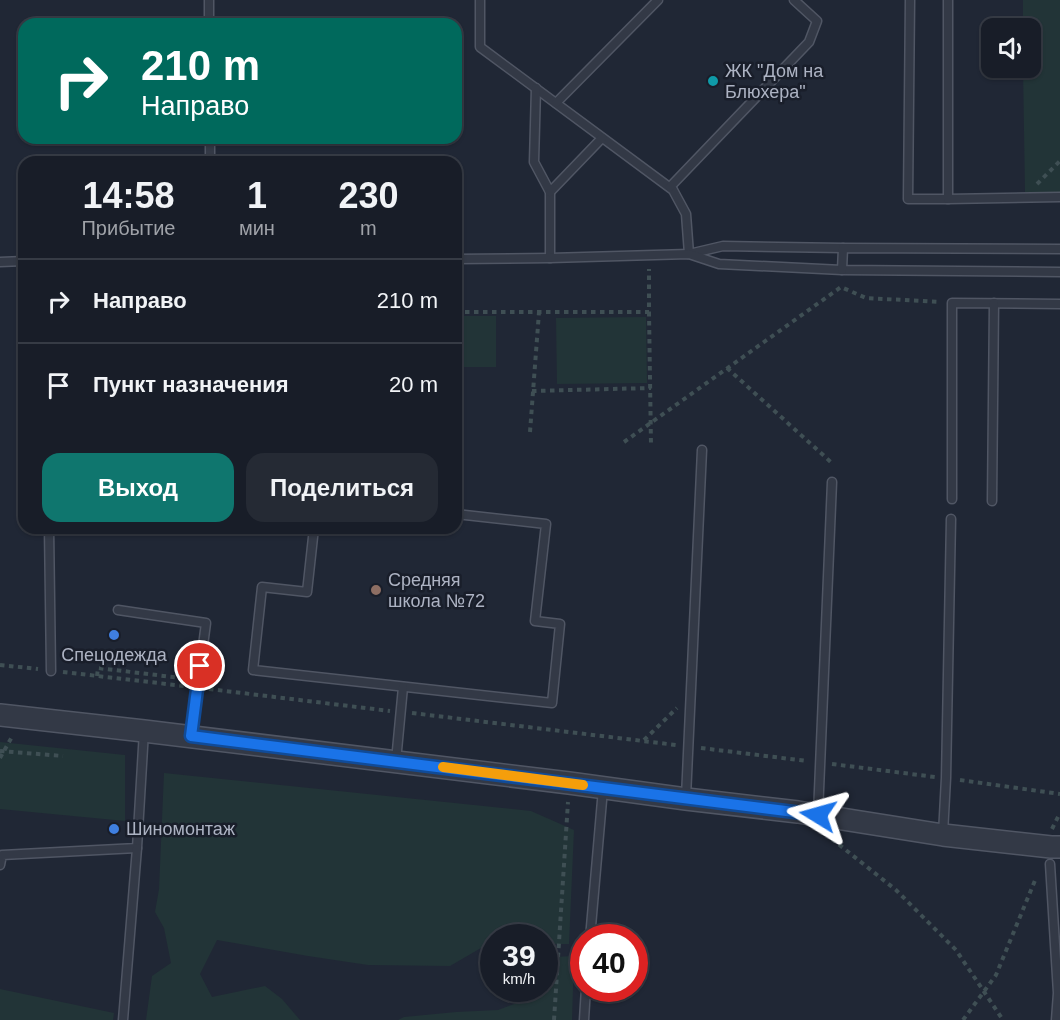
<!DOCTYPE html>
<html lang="ru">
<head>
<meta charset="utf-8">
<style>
  body { margin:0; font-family:Helvetica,sans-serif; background:#252a34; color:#f1f3f6; height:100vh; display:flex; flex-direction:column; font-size:22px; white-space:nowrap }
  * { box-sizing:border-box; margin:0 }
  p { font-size:20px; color:#9fa2a8 }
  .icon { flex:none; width:33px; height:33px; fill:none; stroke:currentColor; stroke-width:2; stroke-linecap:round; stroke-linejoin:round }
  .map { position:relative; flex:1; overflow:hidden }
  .side { position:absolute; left:18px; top:156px; width:444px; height:378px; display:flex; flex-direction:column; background:#181d28; border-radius:18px; box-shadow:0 2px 4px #0004,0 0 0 2px #363b45 }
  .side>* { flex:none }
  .banner { position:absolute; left:18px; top:18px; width:444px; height:126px; border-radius:18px; box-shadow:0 2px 4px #0004,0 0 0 2px #363b45; background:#00695c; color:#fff; overflow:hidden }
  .tools { position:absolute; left:981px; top:18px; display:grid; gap:12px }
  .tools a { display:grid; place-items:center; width:60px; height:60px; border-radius:12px; background:#181d28; box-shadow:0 2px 4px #0004,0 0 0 2px #363b45; font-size:30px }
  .speed { position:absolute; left:480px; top:924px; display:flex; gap:12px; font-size:30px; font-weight:700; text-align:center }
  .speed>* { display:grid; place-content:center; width:78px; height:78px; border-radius:50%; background:#181d28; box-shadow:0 2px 4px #0004,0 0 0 2px #363b45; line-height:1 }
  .speed small { font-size:15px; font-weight:400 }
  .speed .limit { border:9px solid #d22; background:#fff; color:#111 }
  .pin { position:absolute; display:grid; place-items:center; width:51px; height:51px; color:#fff; margin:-26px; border:3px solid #fff; border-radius:50%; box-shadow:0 2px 6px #0007 }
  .me { position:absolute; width:66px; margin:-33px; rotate:278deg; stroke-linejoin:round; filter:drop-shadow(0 0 4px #0008) }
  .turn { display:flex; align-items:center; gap:21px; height:126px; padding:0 24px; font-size:27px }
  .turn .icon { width:78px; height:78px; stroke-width:2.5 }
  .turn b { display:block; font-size:42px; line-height:51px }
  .eta { display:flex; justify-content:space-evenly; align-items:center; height:102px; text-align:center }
  .eta b { font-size:36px; font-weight:700; line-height:42px }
  .primary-button { display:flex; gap:12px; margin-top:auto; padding:12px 24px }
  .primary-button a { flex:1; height:69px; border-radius:18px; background:#0f766e; color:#fff; font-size:24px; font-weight:700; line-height:69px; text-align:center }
  .primary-button a+a { background:#252a34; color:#f1f3f6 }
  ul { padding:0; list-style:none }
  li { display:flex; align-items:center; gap:18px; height:84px; padding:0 24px; border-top:2px solid #363b45 }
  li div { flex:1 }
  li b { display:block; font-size:22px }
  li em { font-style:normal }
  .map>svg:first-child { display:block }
  .green { fill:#223437 }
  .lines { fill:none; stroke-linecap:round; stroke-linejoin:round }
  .service-casing { stroke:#505664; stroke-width:11 }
  .tertiary-casing { stroke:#505664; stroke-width:24 }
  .path { stroke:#3f4f54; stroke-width:4; stroke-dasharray:4.5 4.5; stroke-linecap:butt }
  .service { stroke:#333946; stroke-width:8 }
  .tertiary { stroke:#333946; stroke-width:21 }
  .route-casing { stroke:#114b97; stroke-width:15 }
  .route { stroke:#1a73e8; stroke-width:10 }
  .slow { stroke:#f59e0b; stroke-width:10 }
  .culture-dot { fill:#0f9aa8; stroke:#191e2a; stroke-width:2 }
  .education-dot { fill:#8d6e63; stroke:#191e2a; stroke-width:2 }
  .shop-dot { fill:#3f7fe0; stroke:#191e2a; stroke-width:2 }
  .labels { text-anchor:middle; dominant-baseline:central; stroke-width:5; stroke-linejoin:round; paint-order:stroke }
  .poi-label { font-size:18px; fill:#adb3c3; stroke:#191e2a; text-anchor:start }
</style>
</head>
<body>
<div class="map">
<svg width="1060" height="1020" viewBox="0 0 1060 1020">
  <rect width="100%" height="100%" fill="#202735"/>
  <!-- green -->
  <g class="green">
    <polygon points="1023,0 1060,0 1060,192 1025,192 1023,68 1030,68 1030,28 1023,28"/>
    <rect x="456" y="316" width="40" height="51"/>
    <polygon points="646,317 647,383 557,384 556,318"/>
    <polygon points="0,742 125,755 125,821 0,809"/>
    <polygon points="164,773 531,811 574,830 569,944 545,944 544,938 494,938 493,941 450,966 368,965 308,956 217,940 200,974 212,997 265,986 282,999 300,1020 146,1020 152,976 171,963 164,928 155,912 159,889"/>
    <polygon points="574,956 572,1020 398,1020 404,1017 456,1012 498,1010 533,997 537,989 544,988 545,974 553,957"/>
    <polygon points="0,989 114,1013 113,1020 0,1020"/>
  </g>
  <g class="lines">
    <defs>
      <g id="service">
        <polyline points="209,0 209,24"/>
        <polyline points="480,0 480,47 673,190 686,214 689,254 723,246 843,248"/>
        <polyline points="910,0 908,199 948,199"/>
        <polyline points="948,0 948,199 1060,197"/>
        <polyline points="536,88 534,162 550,192 550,258"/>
        <polyline points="556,103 658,0"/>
        <polyline points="210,138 210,162"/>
        <polyline points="670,187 809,42 817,21 794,0"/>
        <polyline points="550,192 602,138"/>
        <polyline points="456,259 550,258 689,254 719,264 842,270 1060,272"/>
        <polyline points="0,262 24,261"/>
        <polyline points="842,270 843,248 1060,249"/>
        <polyline points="952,499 952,303 1060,304"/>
        <polyline points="992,501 994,303"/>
        <polyline points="49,528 51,671"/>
        <polyline points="314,528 307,592 262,587 253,670 552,703 560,624 535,621 546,524 456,514"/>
        <polyline points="118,610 206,623 191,736"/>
        <polyline points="396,761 403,687"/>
        <polyline points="686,797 702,450"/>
        <polyline points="818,814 832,482"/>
        <polyline points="943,834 946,778 951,519"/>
        <polyline points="1050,864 1058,993 1056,1020"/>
        <polyline points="0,865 2,855 137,848 144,731"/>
        <polyline points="590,938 603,789"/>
        <polyline points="123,1020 137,848"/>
        <polyline points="584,1020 586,988"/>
      </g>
      <polyline id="tertiary" points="0,715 144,731 569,783 686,799 798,812 943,835 1051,847 1060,847"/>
    </defs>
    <!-- service casing -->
    <use href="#service" class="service-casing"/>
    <!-- tertiary casing -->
    <use href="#tertiary" class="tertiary-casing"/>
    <!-- path -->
    <g class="path">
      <polyline points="1037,184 1060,161"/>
      <polyline points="456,312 649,312 649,269"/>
      <polyline points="649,312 651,445"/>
      <polyline points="727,368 833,464"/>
      <polyline points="532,391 651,388"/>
      <polyline points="530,432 539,312"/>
      <polyline points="624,442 841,287 866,298 940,302"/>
      <polyline points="0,665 38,669"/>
      <polyline points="63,672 184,686"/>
      <polyline points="97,676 98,668 181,678 181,686"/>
      <polyline points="209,689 390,711"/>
      <polyline points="412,713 676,745"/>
      <polyline points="644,740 677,708"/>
      <polyline points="701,748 807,761"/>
      <polyline points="0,751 63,756"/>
      <polyline points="0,758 13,735"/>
      <polyline points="832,764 935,777"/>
      <polyline points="960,780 1060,794"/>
      <polyline points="1052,829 1060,813"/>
      <polyline points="832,839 896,890 956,950 1003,1020"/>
      <polyline points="554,1020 568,802"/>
      <polyline points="963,1020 996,975 1036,878"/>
    </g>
    <!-- service -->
    <use href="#service" class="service"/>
    <!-- tertiary -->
    <use href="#tertiary" class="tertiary"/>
  </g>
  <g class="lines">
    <defs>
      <polyline id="route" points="200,666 191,736 818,815"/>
    </defs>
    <!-- route casing -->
    <use href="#route" class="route-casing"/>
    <!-- route -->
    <use href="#route" class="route"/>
    <!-- slow -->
    <polyline class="slow" points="443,767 583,785"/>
  </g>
  <!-- markers -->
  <circle class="culture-dot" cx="713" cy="81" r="6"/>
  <circle class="education-dot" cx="376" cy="590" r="6"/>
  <g class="shop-dot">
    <circle cx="114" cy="635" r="6"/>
    <circle cx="114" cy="829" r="6"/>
  </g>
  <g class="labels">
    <!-- poi labels -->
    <g class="poi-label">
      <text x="725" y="71">ЖК "Дом на<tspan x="725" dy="21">Блюхера"</tspan></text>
      <text x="388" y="580">Средняя<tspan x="388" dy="21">школа №72</tspan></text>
      <text x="114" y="655" text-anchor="middle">Спецодежда</text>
      <text x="126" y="829">Шиномонтаж</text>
    </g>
  </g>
</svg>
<div class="tools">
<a><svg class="icon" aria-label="sound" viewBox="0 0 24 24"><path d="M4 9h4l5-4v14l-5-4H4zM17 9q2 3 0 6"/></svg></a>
</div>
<div class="speed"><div>39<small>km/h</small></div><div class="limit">40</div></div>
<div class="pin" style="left:200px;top:666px;background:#d93025"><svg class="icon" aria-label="arrive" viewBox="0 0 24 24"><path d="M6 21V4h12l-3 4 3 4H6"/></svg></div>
<svg class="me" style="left:818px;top:815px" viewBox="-20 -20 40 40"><path d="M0-17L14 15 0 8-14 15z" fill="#1a73e8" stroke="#fff" stroke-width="4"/></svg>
<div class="banner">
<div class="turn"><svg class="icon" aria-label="right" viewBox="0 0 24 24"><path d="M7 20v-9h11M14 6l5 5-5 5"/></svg><div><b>210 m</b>Направо</div></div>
</div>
<section class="side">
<div class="eta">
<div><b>14:58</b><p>Прибытие</p></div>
<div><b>1</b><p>мин</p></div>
<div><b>230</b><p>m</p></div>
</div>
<ul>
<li><svg class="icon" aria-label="right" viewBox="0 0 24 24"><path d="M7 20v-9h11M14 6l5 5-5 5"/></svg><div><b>Направо</b></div><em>210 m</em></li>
<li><svg class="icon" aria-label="arrive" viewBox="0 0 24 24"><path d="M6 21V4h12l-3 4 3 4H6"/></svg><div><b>Пункт назначения</b></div><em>20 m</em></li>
</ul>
<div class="primary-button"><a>Выход</a><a>Поделиться</a></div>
</section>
</div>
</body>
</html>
